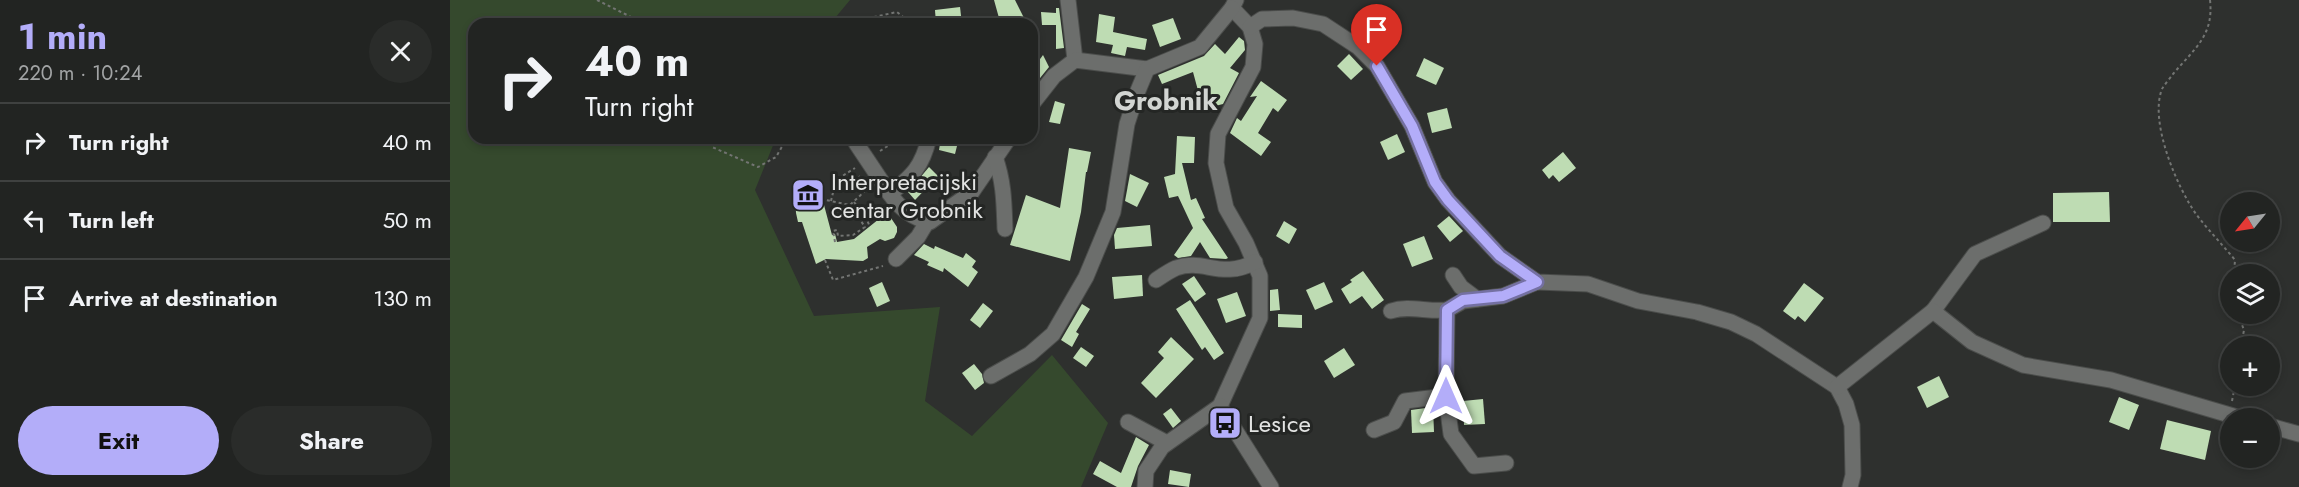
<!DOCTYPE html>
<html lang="en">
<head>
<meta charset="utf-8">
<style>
  body { margin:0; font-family:Jost,sans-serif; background:#2a2c2a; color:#f1f3f6; height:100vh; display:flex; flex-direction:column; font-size:22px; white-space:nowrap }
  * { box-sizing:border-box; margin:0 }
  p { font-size:20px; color:#a2a4a5 }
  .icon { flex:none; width:33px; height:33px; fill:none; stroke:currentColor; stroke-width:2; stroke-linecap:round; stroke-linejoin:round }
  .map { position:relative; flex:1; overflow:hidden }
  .drawer { display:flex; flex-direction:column; background:#222422; width:450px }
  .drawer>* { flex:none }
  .banner { position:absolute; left:18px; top:18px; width:570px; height:126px; border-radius:18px; box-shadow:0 3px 9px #0003,0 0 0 2px #3f4140; background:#222422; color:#f1f3f6; overflow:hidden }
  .needle { width:39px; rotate:240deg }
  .tools { position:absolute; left:1770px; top:192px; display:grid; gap:12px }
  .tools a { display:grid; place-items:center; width:60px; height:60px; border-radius:50%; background:#222422; box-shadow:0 3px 9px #0003,0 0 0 2px #3f4140; font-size:30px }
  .pin { position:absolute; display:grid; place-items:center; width:51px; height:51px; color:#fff; margin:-62px -26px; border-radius:50% 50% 50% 0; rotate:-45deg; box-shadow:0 0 6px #0007 }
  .pin .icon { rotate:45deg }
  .me { position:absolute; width:66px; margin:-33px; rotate:0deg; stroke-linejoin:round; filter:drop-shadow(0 0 4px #0008) }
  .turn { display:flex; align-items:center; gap:21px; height:126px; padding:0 18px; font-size:27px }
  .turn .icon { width:78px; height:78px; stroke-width:2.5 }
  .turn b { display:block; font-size:42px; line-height:51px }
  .round { display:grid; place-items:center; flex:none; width:63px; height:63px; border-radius:32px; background:#2a2c2a }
  .headline { display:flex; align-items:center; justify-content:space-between; height:102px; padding:0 18px }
  h1 { font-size:36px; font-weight:700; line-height:45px; color:#b3adf9 }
  .action { display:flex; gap:12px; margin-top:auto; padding:12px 18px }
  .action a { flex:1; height:69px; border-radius:36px; background:#b3adf9; color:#111; font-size:24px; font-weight:700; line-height:69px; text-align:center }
  .action a+a { background:#2a2c2a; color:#f1f3f6 }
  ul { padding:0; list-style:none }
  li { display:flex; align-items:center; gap:18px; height:78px; padding:0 18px; border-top:2px solid #3f4140 }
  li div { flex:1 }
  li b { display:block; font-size:22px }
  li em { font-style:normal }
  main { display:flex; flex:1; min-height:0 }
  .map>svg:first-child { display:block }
  .green { fill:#35492d }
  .building { fill:#bedcb3 }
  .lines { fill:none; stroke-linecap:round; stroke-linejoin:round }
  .minor-casing { stroke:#4b4d4b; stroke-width:17 }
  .path { stroke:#737573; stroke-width:2; stroke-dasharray:3 3; stroke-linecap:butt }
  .minor { stroke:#6c6e6c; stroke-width:15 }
  .route-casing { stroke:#7470a2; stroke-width:15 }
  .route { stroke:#b3adf9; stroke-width:10 }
  .labels { text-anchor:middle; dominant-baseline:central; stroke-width:6; stroke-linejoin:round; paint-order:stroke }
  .poi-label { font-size:24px; fill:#e2e3e2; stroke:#242624; text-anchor:start }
  .quarter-label { font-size:27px; font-weight:bold; fill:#d2d5d2; stroke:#242624 }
</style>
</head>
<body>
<main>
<section class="drawer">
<div class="headline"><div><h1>1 min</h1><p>220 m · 10:24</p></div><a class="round"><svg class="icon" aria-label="close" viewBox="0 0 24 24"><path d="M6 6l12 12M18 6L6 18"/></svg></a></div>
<ul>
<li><svg class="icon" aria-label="right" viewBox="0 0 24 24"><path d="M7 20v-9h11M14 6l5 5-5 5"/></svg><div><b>Turn right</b></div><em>40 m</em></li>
<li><svg class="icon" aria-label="left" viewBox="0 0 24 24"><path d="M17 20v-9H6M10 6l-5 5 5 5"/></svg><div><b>Turn left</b></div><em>50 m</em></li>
<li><svg class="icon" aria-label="arrive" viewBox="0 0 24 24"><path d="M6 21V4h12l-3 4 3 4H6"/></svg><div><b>Arrive at destination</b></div><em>130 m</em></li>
</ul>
<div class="action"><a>Exit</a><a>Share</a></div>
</section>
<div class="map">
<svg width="1849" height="487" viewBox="0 0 1849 487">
  <rect width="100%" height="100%" fill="#2e302e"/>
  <!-- green -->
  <polygon class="green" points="0,0 400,0 380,24 24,24 24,138 326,138 305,190 364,316 490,307 475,401 522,436 602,355 658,423 631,487 0,487"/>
  <!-- building -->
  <g class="building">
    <polygon points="544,0 565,0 577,24 557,24 555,16 549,18"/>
    <polygon points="510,7 512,24 486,24 485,10"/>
    <polygon points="606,8 609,8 614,48 606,49 606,25 592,25 591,12 606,13"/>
    <polygon points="649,14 665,17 663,32 697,39 695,50 677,47 675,56 661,53 663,45 646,42"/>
    <polygon points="723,18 731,39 710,47 702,25"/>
    <polygon points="789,37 794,41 795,50 780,68 789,73 773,104 753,109 743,72 712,84 708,75 754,56 765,44 775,54"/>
    <polygon points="899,54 913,69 901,80 887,66"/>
    <polygon points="593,55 599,67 582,88 582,70"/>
    <polygon points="974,58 994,68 986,85 966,76"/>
    <polygon points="811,81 837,100 828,112 823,108 808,133 821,142 811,156 780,133 787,118 791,121 807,96 800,97"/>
    <polygon points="605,101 615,104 610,124 599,122"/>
    <polygon points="997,108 1002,128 982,133 977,113"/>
    <polygon points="947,134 955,152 938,160 930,142"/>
    <polygon points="727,136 745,137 744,163 732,163 741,200 746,198 755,218 752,219 778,258 776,259 760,258 750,242 741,256 728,258 724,255 743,228 728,196 719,198 714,177 725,174"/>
    <polygon points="491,138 509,138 505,154 489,150"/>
    <polygon points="619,148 641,152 637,172 636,172 631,212 620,261 560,245 576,195 610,208"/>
    <polygon points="1113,152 1126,168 1109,182 1103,175 1099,179 1092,170"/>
    <polygon points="479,167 488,176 465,200 458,192"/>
    <polygon points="680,174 699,183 687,207 675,201"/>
    <polygon points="357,181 363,182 372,192 370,202 374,205 382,235 385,234 387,242 404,239 429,219 436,216 441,218 447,227 447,232 444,238 435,241 430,239 417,247 418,258 413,261 376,259 366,264 352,222 348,222 346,213 345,191"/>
    <polygon points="1659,192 1660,222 1603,222 1603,193"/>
    <polygon points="999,216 1013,231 1000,242 987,226"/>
    <polygon points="834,221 847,229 839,244 826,236"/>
    <polygon points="700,225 702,246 665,249 664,235 667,228"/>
    <polygon points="974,236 983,259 962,267 953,244"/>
    <polygon points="474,244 484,249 485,246 513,258 516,253 526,261 522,267 528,272 518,287 494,268 493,272 477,265 479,262 464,255"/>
    <polygon points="913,271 934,300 922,309 912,296 900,304 891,289 902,282 900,280"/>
    <polygon points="692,275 693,296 664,299 662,277"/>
    <polygon points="744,276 756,294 745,302 732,284"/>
    <polygon points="432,282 440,301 427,307 419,288"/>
    <polygon points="874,282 883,302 865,310 856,290"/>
    <polygon points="1354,283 1374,298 1355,322 1348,316 1345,320 1333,311"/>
    <polygon points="828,289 830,310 820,311 820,290"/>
    <polygon points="787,292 796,316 776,323 767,299"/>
    <polygon points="740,300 774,353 764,360 755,347 752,350 726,309"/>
    <polygon points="533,303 543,311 530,328 520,320"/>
    <polygon points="632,304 640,309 626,332 629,334 622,347 611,340"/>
    <polygon points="828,314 852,315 852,328 828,327"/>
    <polygon points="721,337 744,359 706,398 691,383 714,358 708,352"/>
    <polygon points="631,347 644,356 636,367 623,358"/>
    <polygon points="894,348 905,365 884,378 874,361"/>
    <polygon points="524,364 532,374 534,383 525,390 512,373"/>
    <polygon points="1489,376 1499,397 1477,408 1467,387"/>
    <polygon points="1669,397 1689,405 1679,430 1659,422"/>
    <polygon points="1033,399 1035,424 1014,425 1013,401"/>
    <polygon points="983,407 984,432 962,433 961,410"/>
    <polygon points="721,408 731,421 723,428 713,414"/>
    <polygon points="1717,420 1761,431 1755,460 1710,449"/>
    <polygon points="686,437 699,445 688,466 681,487 667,487 643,474 650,461 671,473"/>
    <polygon points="720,470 741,474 739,487 718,484"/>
  </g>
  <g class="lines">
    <defs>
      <g id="minor">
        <polyline points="618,0 625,60"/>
        <polyline points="786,0 782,8 800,27 805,44 803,67 768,134 766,163 776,208 796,243 810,276 810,318 770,406 821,487"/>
        <polyline points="800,27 812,19 843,18 873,24 908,47 927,66 962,126 985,182 998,200 1050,256 1087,282 1138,284 1188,301 1247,312 1281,322 1306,334 1387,387 1396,404 1402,425 1403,475 1400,487"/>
        <polyline points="582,104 604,76 625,60 697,69"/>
        <path d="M479,138C472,167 463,175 440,194C450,209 462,218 480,222L522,192L559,138"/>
        <polyline points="406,143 440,194"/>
        <path d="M545,157C554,182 554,203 555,229"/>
        <polyline points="446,259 468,237 477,222"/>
        <polyline points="1003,275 1011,287 1027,299"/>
        <path d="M706,280C712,276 719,271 726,268C754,258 771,280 805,262"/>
        <path d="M941,311C959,305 977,312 997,310"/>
        <polyline points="1483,311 1525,254 1593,223"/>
        <polyline points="541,376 580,354 603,334 636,277 663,212 677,124 687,93 697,69 750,47 782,8"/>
        <polyline points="1387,387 1483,311 1522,342 1573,365 1661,380 1790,418"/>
        <polyline points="996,396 1001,434 1024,466 1056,463"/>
        <polyline points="678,422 717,443"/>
        <polyline points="1820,426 1849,434"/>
        <polyline points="924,430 944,422 955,401 996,396 997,310 1013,301 1053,296 1087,282"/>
        <polyline points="695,487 696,471 712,447 770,406"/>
      </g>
    </defs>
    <!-- minor casing -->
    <use href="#minor" class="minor-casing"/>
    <!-- path -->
    <g class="path">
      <polyline points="147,0 195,24"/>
      <path d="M1760,0C1764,36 1744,49 1723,74C1720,78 1715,84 1712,89C1699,122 1727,187 1746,214C1758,230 1772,244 1785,260L1784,274"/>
      <polyline points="414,24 424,17 447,12 462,24"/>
      <polyline points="256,138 262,147 308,167 326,157 337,138"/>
      <polyline points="430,151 450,138"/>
      <polyline points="371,199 400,205"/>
      <polyline points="381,201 386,180 405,168"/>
      <polyline points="404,202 417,220 420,227"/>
      <polyline points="385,242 383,231 387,230 388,236 403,235 415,227 400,205 416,190 409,176"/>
      <polyline points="375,260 383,280 433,266"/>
      <polyline points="1788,314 1794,330 1791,346"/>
      <polyline points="1782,401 1785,386"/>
    </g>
    <!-- minor -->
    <use href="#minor" class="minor"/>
  </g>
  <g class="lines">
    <defs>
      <polyline id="route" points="927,66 962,126 985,182 998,200 1050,256 1087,282 1053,296 1013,300 997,310 996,396"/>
    </defs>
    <!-- route casing -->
    <use href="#route" class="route-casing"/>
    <!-- route -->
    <use href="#route" class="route"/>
  </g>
  <!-- icons -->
  <defs>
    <symbol id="museum-square" viewBox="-11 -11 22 22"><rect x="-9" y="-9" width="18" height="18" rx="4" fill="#b3adf9" stroke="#242624"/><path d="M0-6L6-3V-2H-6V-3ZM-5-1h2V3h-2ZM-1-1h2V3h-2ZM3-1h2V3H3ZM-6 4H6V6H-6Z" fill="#111"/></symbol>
    <symbol id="bus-square" viewBox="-11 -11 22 22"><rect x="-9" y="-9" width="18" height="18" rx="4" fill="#b3adf9" stroke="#242624"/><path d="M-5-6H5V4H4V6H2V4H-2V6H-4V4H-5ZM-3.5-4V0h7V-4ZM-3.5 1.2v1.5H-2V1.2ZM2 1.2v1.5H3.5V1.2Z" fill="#111"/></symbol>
  </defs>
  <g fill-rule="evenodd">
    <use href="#museum-square" x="339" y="176" width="38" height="38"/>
    <use href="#bus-square" x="756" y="404" width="38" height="38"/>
  </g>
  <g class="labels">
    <!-- poi labels -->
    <g class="poi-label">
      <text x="381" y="181">Interpretacijski<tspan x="381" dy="28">centar Grobnik</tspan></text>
      <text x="798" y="423">Lesice</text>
    </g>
    <!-- quarter labels -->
    <g class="quarter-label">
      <text x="716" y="100">Grobnik</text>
    </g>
  </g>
</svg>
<div class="tools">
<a><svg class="needle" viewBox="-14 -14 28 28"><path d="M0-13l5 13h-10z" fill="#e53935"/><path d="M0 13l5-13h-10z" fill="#a2a4a5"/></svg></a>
<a><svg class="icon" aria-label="layers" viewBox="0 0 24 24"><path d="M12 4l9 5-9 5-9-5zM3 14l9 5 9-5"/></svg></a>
<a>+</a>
<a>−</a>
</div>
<div class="pin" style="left:927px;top:66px;background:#d93025"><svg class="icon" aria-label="arrive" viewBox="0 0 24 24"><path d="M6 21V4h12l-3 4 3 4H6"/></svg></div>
<svg class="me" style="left:996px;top:396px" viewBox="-20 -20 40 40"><path d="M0-17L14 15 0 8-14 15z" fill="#b3adf9" stroke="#fff" stroke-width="4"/></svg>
<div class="banner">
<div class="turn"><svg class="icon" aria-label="right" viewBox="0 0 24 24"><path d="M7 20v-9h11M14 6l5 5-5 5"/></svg><div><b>40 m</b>Turn right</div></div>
</div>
</div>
</main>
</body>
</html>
